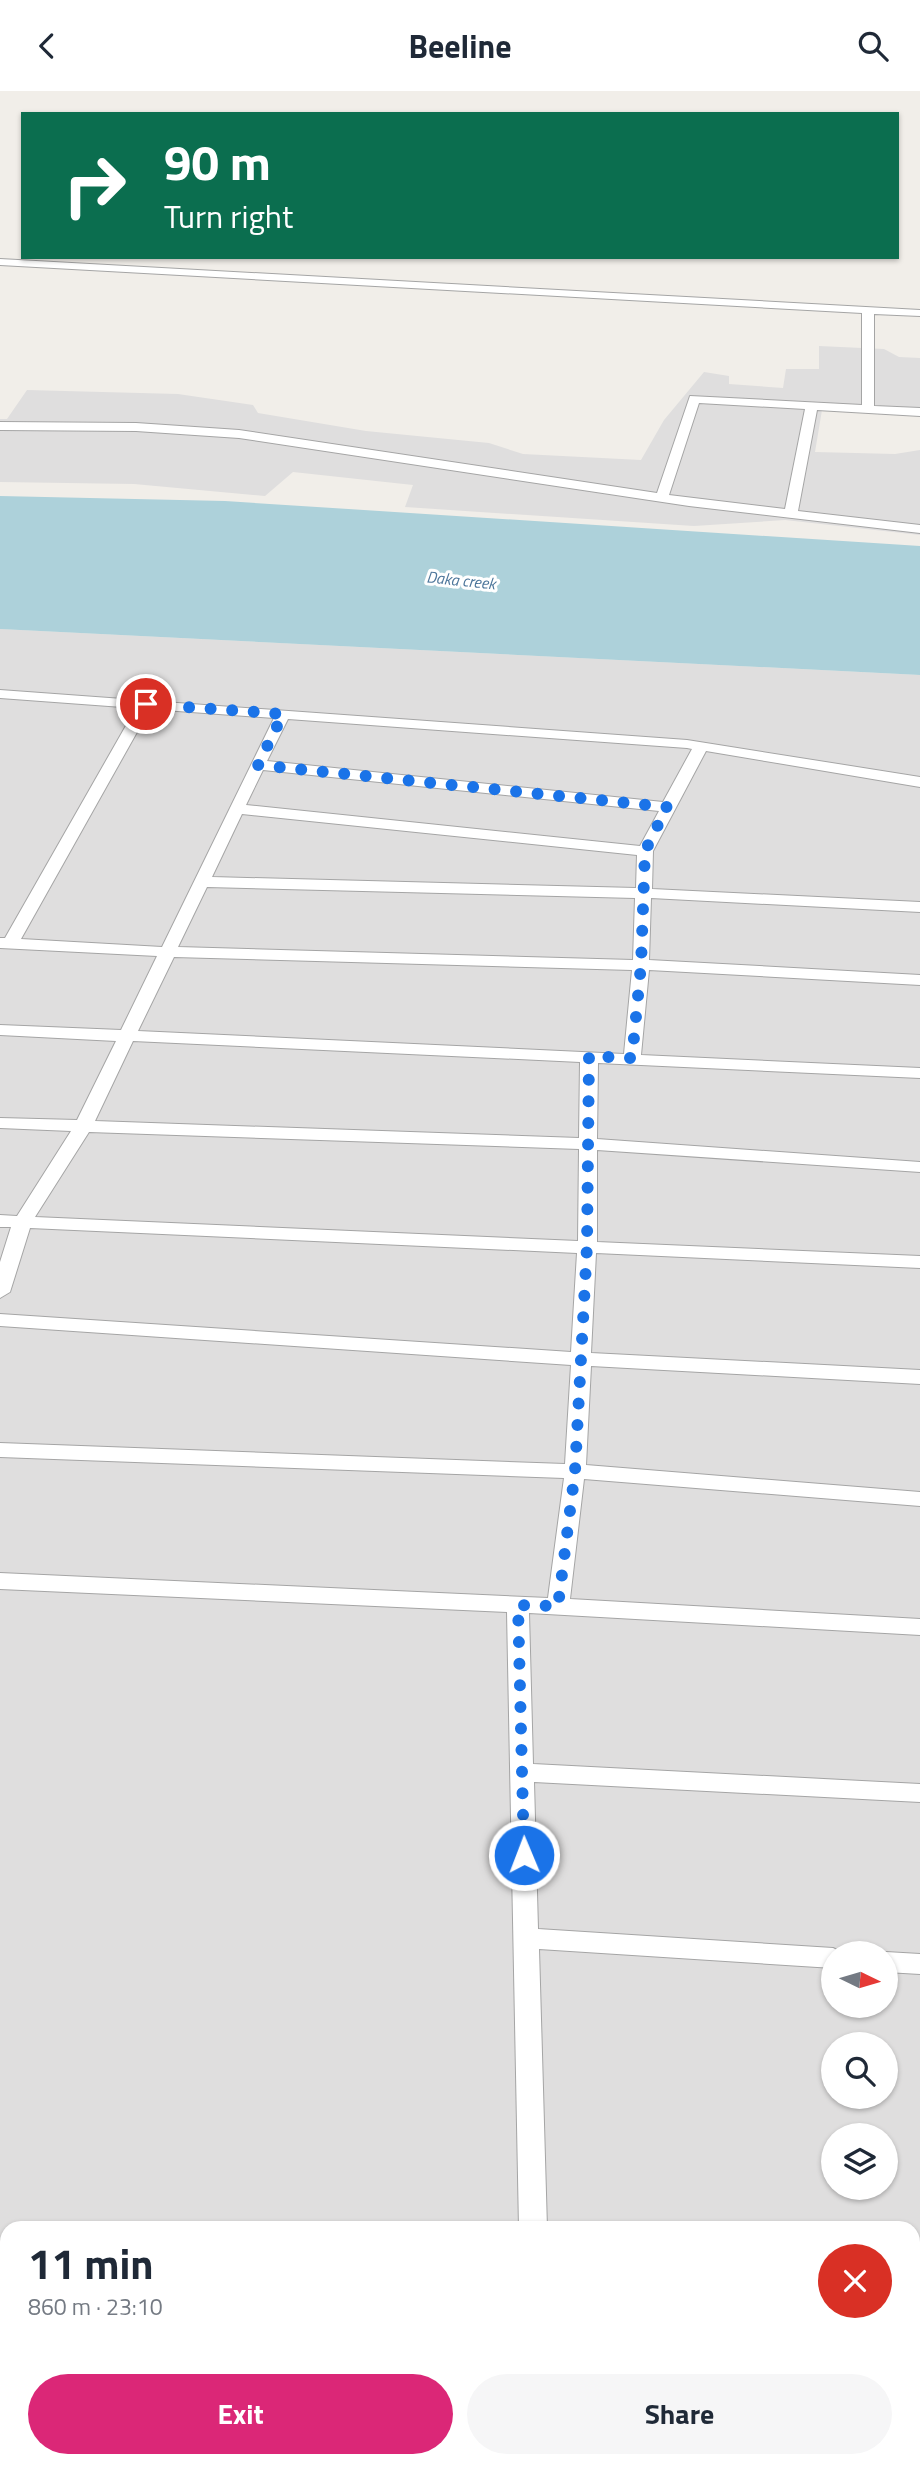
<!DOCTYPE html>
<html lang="en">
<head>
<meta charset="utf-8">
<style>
  body { margin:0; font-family:"Titillium Web",sans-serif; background:#f6f6f7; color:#1f2937; height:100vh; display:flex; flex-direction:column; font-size:26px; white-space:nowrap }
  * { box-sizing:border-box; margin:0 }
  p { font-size:23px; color:#747a83 }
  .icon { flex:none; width:38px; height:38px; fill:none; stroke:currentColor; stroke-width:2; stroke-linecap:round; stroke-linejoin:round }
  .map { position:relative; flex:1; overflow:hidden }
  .details { position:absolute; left:0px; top:2130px; width:920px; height:247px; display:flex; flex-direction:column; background:#fff; border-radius:21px 21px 0 0; box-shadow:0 2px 5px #0004 }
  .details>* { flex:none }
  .hud { position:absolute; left:21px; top:21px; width:878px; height:147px; border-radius:0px; box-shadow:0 2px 5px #0004; background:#0b6e4f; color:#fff; overflow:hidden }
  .needle { width:46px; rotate:95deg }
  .buttons { position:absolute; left:821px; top:1850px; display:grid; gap:14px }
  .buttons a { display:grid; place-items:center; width:77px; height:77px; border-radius:50%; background:#fff; box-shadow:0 2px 5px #0004; font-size:35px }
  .pin { position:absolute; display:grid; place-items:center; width:60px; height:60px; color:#fff; margin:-30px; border:4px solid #fff; border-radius:50%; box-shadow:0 2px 7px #0007 }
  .me { position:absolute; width:77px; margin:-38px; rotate:359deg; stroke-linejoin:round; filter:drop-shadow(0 0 5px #0008) }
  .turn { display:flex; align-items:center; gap:24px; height:147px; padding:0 28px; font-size:32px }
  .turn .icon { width:91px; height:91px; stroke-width:2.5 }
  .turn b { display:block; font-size:49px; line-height:60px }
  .round { display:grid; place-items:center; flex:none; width:74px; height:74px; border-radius:37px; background:#f6f6f7 }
  .head { display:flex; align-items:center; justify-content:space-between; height:119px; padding:0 28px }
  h1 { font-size:42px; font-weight:700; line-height:52px }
  .primary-button { display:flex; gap:14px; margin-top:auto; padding:14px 28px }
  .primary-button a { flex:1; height:80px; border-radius:42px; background:#db2777; color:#fff; font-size:28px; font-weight:700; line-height:80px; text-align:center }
  .primary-button a+a { background:#f6f6f7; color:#1f2937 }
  header { display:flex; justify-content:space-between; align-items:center; height:91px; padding:0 28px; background:#fff; font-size:32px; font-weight:700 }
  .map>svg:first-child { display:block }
  .residential { fill:#dfdede; fill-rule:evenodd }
  .water { fill:#add1da }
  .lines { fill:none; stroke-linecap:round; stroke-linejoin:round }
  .minor-casing { stroke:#a5a5a5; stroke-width:2 }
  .minor { fill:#fff; fill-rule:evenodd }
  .route { stroke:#1a73e8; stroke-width:12; stroke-dasharray:0 21.6 }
  .labels { text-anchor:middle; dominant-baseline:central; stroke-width:6; stroke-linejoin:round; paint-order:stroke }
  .far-water-label { font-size:16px; font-style:italic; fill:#4d769b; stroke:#fff }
</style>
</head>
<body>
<header><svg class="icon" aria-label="back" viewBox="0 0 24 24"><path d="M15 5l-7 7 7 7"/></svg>Beeline<svg class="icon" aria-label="search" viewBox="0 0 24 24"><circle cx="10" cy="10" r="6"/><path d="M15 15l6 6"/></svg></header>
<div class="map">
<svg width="920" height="2376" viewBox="0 0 920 2376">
  <rect width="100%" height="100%" fill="#f1eee9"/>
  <!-- residential -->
  <g class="residential">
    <polygon points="819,255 884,258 899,266 920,267 920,324 822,319 815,361 895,363 920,359 920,444 785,429 694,435 405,416 413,394 293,381 265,405 134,393 0,391 0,328 7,328 27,299 178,303 253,314 258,322 366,340 489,352 523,363 641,369 664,329 704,281 729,285 729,293 783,297 786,278 819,278"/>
    <path d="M0,538L920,584V2376H0ZM833,1862H886V1914H833ZM833,1953H886V2006H833ZM833,2044H886V2096H833ZM7,2137H914V2370H7Z"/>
  </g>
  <!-- water -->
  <polygon class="water" points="0,405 225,410 920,455 920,584 0,538"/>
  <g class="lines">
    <defs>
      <g id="minor">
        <path d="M0,168L920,219V225L874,223V315L920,317V325L817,319L798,420L920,434V442L689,415L239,347L136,340L0,339V331L136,332L239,339L657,402L690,305L862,314V222L0,174ZM699,312L805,318L785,418L669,404Z"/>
        <path d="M0,599L687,649L920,686V696L706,660L653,760L652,798L920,811V821L651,807L649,869L920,884V894L649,879L641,964L920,977V987L598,972L597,1048L920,1071V1081L597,1059V1151L920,1165V1177L596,1162L591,1262L920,1279V1293L591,1275L586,1374L920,1401V1415L584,1388L570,1508L920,1528V1544L529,1522L533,1673L920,1693V1711L534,1691L538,1838L833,1857L843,1862H833V1877L539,1858L547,2137H519L507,1521L0,1498V1482L548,1507L564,1387L0,1366V1352L565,1373L571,1274L0,1235V1223L571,1261L577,1162L30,1137L10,1201L0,1207V1171L11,1136H0V1124L17,1125L71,1040L0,1037V1027L77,1029L116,950L0,944V934L121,939L157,865L0,857V847H5L136,617L0,607ZM150,618L274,627L162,856L21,848ZM288,628L687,657L692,658L663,711L267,670ZM263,679L659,720L640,755L246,714ZM242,723L637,764L636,797L212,786ZM207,796L635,807L633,869L178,856ZM174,866L632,879L624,963L138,940ZM133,950L580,971L579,1047L95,1030ZM89,1041L579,1058L578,1150L35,1126Z"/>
        <polygon points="886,1861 920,1863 920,1883 886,1881 886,1862 882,1862"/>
        <polygon points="524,2370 553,2370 554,2376 524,2376"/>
      </g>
    </defs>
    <!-- minor casing -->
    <use href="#minor" class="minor-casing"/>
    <!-- minor -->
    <use href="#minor" class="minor"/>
  </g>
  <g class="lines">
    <!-- route -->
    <polyline class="route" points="146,613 283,623 258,674 667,716 645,760 641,874 632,967 589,965 587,1155 575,1380 558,1515 518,1514 524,1764"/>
  </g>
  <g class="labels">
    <!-- far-water labels -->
    <g class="far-water-label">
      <text transform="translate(461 489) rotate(6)">Daka creek</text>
    </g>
  </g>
</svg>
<div class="buttons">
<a><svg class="needle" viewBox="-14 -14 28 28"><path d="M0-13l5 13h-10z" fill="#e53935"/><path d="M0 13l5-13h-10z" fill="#747a83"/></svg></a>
<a><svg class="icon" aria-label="search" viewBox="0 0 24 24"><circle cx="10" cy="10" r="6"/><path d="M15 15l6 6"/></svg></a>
<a><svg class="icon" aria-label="layers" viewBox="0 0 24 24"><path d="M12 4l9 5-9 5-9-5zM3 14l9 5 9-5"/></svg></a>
</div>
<div class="pin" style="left:146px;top:613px;background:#d93025"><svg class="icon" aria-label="arrive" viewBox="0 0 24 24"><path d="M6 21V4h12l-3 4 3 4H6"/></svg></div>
<svg class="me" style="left:524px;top:1764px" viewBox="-20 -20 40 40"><circle r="17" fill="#1a73e8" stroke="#fff" stroke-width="3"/><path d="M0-11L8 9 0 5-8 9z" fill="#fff"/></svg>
<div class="hud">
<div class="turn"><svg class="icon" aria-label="right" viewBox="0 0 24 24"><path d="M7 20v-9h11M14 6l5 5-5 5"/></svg><div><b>90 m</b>Turn right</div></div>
</div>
<section class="details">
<div class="head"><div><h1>11 min</h1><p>860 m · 23:10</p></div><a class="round" style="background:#d93025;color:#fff"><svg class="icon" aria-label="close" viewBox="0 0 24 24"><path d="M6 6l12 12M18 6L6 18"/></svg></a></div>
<div class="primary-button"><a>Exit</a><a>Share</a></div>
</section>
</div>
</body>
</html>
